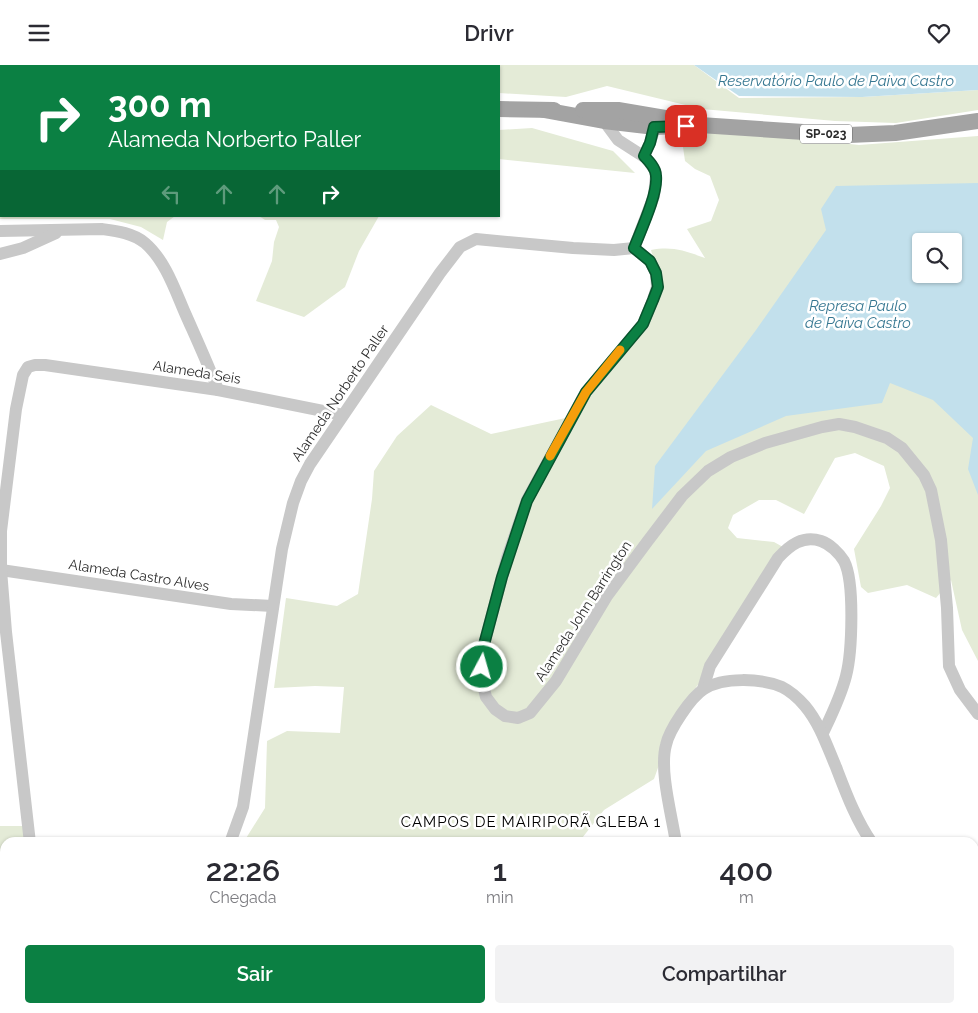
<!DOCTYPE html>
<html lang="pt">
<head>
<meta charset="utf-8">
<style>
  body { margin:0; font-family:Raleway,sans-serif; background:#f2f2f3; color:#2b2b33; height:100vh; display:flex; flex-direction:column; font-size:19px; white-space:nowrap }
  * { box-sizing:border-box; margin:0 }
  p { font-size:16px; color:#7c7c81 }
  .icon { flex:none; width:28px; height:28px; fill:none; stroke:currentColor; stroke-width:2; stroke-linecap:round; stroke-linejoin:round }
  .map { position:relative; flex:1; overflow:hidden }
  .sheet { position:absolute; left:0px; top:772px; width:979px; height:176px; display:flex; flex-direction:column; background:#fff; border-radius:15px 15px 0 0; box-shadow:0 1px 4px #0004 }
  .sheet>* { flex:none }
  .hud { position:absolute; left:0px; top:0px; width:500px; height:152px; box-shadow:0 1px 4px #0004; background:#0b8043; color:#fff; overflow:hidden }
  .controls { position:absolute; left:912px; top:168px; display:grid; gap:10px }
  .controls a { display:grid; place-items:center; width:50px; height:50px; border-radius:5px; background:#fff; box-shadow:0 1px 4px #0004; font-size:25px }
  .pin { position:absolute; display:grid; place-items:center; width:42px; height:42px; color:#fff; margin:-21px; border-radius:10px; box-shadow:0 2px 8px #0006 }
  .me { position:absolute; width:55px; margin:-28px; rotate:6deg; stroke-linejoin:round; filter:drop-shadow(0 0 4px #0008) }
  .turn { display:flex; align-items:center; gap:18px; height:105px; padding:0 25px; font-size:22px }
  .turn .icon { width:65px; height:65px; stroke-width:2.5 }
  .turn b { display:block; font-size:35px; line-height:42px }
  .lanes { display:flex; align-items:center; height:48px; padding:0 25px; background:#0003; justify-content:center; gap:25px; direction:ltr }
  .lanes .off { opacity:.35 }
  .eta { display:flex; justify-content:space-evenly; align-items:center; height:85px; text-align:center }
  .eta b { font-size:30px; font-weight:600; line-height:35px }
  .action { display:flex; gap:10px; margin-top:auto; padding:10px 25px }
  .action a { flex:1; height:58px; border-radius:5px; background:#0b8043; color:#fff; font-size:20px; font-weight:600; line-height:58px; text-align:center }
  .action a+a { background:#f2f2f3; color:#2b2b33 }
  header { display:flex; justify-content:space-between; align-items:center; height:65px; padding:0 25px; background:#fff; font-size:22px; font-weight:600 }
  .map>svg:first-child { display:block }
  .green { fill:#e4ebd7; fill-rule:evenodd }
  .water { fill:#c2e0ec; fill-rule:evenodd }
  .lines { fill:none; stroke-linecap:round; stroke-linejoin:round }
  .minor { stroke:#c8c8c8; stroke-width:12 }
  .major { stroke:#a3a3a3; stroke-width:16 }
  .route-casing { stroke:#07532c; stroke-width:12 }
  .route { stroke:#0b8043; stroke-width:9 }
  .slow { stroke:#f59e0b; stroke-width:9 }
  .labels { text-anchor:middle; dominant-baseline:central; stroke-width:5; stroke-linejoin:round; paint-order:stroke }
  .shield { fill:#fff; stroke:#6b6b6b; stroke-width:1 }
  .shield-label { font-size:12px; font-weight:bold; fill:#2b2b2b }
  .street-label { font-size:14px; fill:#2b2b2b; stroke:#fff }
  .water-label { font-size:15px; font-style:italic; fill:#367791; stroke:#fff }
  .neighbourhood-label { font-size:15px; letter-spacing:1px; fill:#000; stroke:#fff }
</style>
</head>
<body>
<header><svg class="icon" aria-label="menu" viewBox="0 0 24 24"><path d="M4 6h16M4 12h16M4 18h16"/></svg>Drivr<svg class="icon" aria-label="heart" viewBox="0 0 24 24"><path d="M12 20l-8-8c-3-5 5-10 8-4 3-6 11-1 8 4z"/></svg></header>
<div class="map">
<svg width="978" height="948" viewBox="0 0 978 948">
  <rect width="100%" height="100%" fill="#fff"/>
  <!-- green -->
  <g class="green">
    <polygon points="351,0 694,0 739,33 862,32 978,25 978,45 896,58 835,56 702,44 607,21 566,32 499,28 499,1 341,1"/>
    <polygon points="532,63 613,86 635,108 499,94 499,65"/>
    <path d="M692,67L802,74L859,80L978,71V596L962,565L951,515L936,533L907,520L868,528L861,522L854,484L881,441L890,423L884,401L855,388L835,393L804,449L776,435H759L733,450L728,463L737,473L774,477L783,482L701,616L679,644L654,714L604,745L579,777L243,778L265,743L267,676L287,666L340,668L344,622L315,621L274,623L286,533L337,541L358,529L372,434L374,406L397,371L431,340L491,369L575,351L662,225L651,185C673,181 685,186 705,193L687,164L711,156L719,135L710,111L695,104L685,96L683,82ZM921,176H954V209H921Z"/>
    <polygon points="0,128 1,128 1,151 175,151 167,157 163,175 141,162 110,154 0,154"/>
    <polygon points="259,151 379,151 359,186 345,222 304,252 256,236 272,196 274,177 279,162 276,155 265,155"/>
    <polygon points="0,761 24,761 24,777 5,778 5,809 0,809"/>
    <polygon points="978,852 978,948 897,948 901,944 974,944 974,856"/>
    <polygon points="142,944 331,944 325,948 139,948"/>
    <polygon points="365,944 537,944 532,948 366,948"/>
    <polygon points="671,944 876,944 873,948 668,948"/>
  </g>
  <!-- water -->
  <g class="water">
    <polygon points="0,0 350,0 1,1 0,77"/>
    <polygon points="694,0 978,0 978,25 862,32 739,31"/>
    <path d="M978,118V430L968,404L973,373L933,335L890,318L882,338L786,351L706,386L652,444L655,401L756,265L826,165L821,144L836,121ZM954,176V209H921V176Z"/>
  </g>
  <g class="lines">
    <!-- minor -->
    <g class="minor">
      <polyline points="644,91 650,78 655,62"/>
      <path d="M0,166L102,164C117,166 133,168 145,178C165,195 175,225 185,248C196,273 208,299 218,325"/>
      <polyline points="634,183 650,196 656,208 657,222 653,235 643,259 586,327 527,435 507,493 482,587 482,616 486,632 495,644 505,651 518,653 530,648 556,616 607,531 647,477 682,431 708,406 731,392 765,378 822,362 839,359 855,362 887,373 902,383 924,410 931,425 941,475 947,543 949,601 960,625 978,649"/>
      <polyline points="0,189 23,183 56,168"/>
      <polyline points="1,505 231,539 273,541"/>
      <path d="M703,624L710,601L778,493C790,480 803,470 821,476C830,479 839,488 844,496C855,517 852,588 846,611C841,631 832,649 823,668"/>
      <polyline points="30,778 6,567 1,505 1,466 16,344 23,310 28,302 35,300 45,300 218,325 343,350"/>
      <polyline points="230,778 243,742 282,484 293,438 301,416 310,399 440,208 460,182 476,174 573,183 614,185 634,183 654,131 656,110 655,105 646,93 618,75 604,56"/>
      <path d="M676,778C672,751 659,705 666,680C669,665 691,632 704,624C723,612 761,613 782,622C790,626 799,634 805,641C820,659 827,681 836,702C846,728 856,755 872,778"/>
      <polyline points="974,801 978,799"/>
      <polyline points="974,851 978,846"/>
      <polyline points="0,937 5,929"/>
      <polyline points="128,948 131,944"/>
      <polyline points="545,948 549,944"/>
      <polyline points="894,948 897,944"/>
    </g>
    <!-- major -->
    <g class="major">
      <polyline points="499,44 554,45"/>
      <polyline points="544,45 604,56 655,62 700,60 849,70 895,68 978,56"/>
      <polyline points="583,45 618,45 671,54"/>
      <polyline points="0,117 1,116"/>
    </g>
  </g>
  <g class="lines">
    <defs>
      <path id="route" d="M482,602V587L502,512L527,436L586,327L643,259L653,235L658,222L656,208L650,196L634,183C641,165 658,129 656,111C656,103 649,96 644,91L650,78L654,62L686,61"/>
    </defs>
    <!-- route casing -->
    <use href="#route" class="route-casing"/>
    <!-- route -->
    <use href="#route" class="route"/>
    <!-- slow -->
    <polyline class="slow" points="550,391 586,327 620,285"/>
  </g>
  <g class="labels">
    <!-- shield labels -->
    <rect class="shield" x="800" y="59.5" width="52" height="19" rx="4"/>
    <g class="shield-label">
      <text x="826" y="69">SP-023</text>
    </g>
    <!-- street labels -->
    <g class="street-label">
      <text transform="translate(197 307) rotate(9)">Alameda Seis</text>
      <text transform="translate(340 328) rotate(-56)">Alameda Norberto Paller</text>
      <text transform="translate(139 510) rotate(9)">Alameda Castro Alves</text>
      <text transform="translate(583 546) rotate(-57)">Alameda John Barrington</text>
    </g>
    <!-- water labels -->
    <g class="water-label">
      <text x="836" y="16">Reservatório Paulo de Paiva Castro</text>
      <text x="858" y="241">Represa Paulo<tspan x="858" dy="17">de Paiva Castro</tspan></text>
    </g>
    <!-- neighbourhood labels -->
    <g class="neighbourhood-label">
      <text x="531" y="757">CAMPOS DE MAIRIPORÃ GLEBA 1</text>
    </g>
  </g>
</svg>
<div class="controls">
<a><svg class="icon" aria-label="search" viewBox="0 0 24 24"><circle cx="10" cy="10" r="6"/><path d="M15 15l6 6"/></svg></a>
</div>
<div class="pin" style="left:686px;top:61px;background:#d93025"><svg class="icon" aria-label="arrive" viewBox="0 0 24 24"><path d="M6 21V4h12l-3 4 3 4H6"/></svg></div>
<svg class="me" style="left:482px;top:602px" viewBox="-20 -20 40 40"><circle r="17" fill="#0b8043" stroke="#fff" stroke-width="3"/><path d="M0-11L8 9 0 5-8 9z" fill="#fff"/></svg>
<div class="hud">
<div class="turn"><svg class="icon" aria-label="right" viewBox="0 0 24 24"><path d="M7 20v-9h11M14 6l5 5-5 5"/></svg><div><b>300 m</b>Alameda Norberto Paller</div></div>
<div class="lanes"><svg class="icon off" aria-label="left" viewBox="0 0 24 24"><path d="M17 20v-9H6M10 6l-5 5 5 5"/></svg><svg class="icon off" aria-label="ahead" viewBox="0 0 24 24"><path d="M12 20V5M6 11l6-6 6 6"/></svg><svg class="icon off" aria-label="ahead" viewBox="0 0 24 24"><path d="M12 20V5M6 11l6-6 6 6"/></svg><svg class="icon" aria-label="right" viewBox="0 0 24 24"><path d="M7 20v-9h11M14 6l5 5-5 5"/></svg></div>
</div>
<section class="sheet">
<div class="eta">
<div><b>22:26</b><p>Chegada</p></div>
<div><b>1</b><p>min</p></div>
<div><b>400</b><p>m</p></div>
</div>
<div class="action"><a>Sair</a><a>Compartilhar</a></div>
</section>
</div>
</body>
</html>
